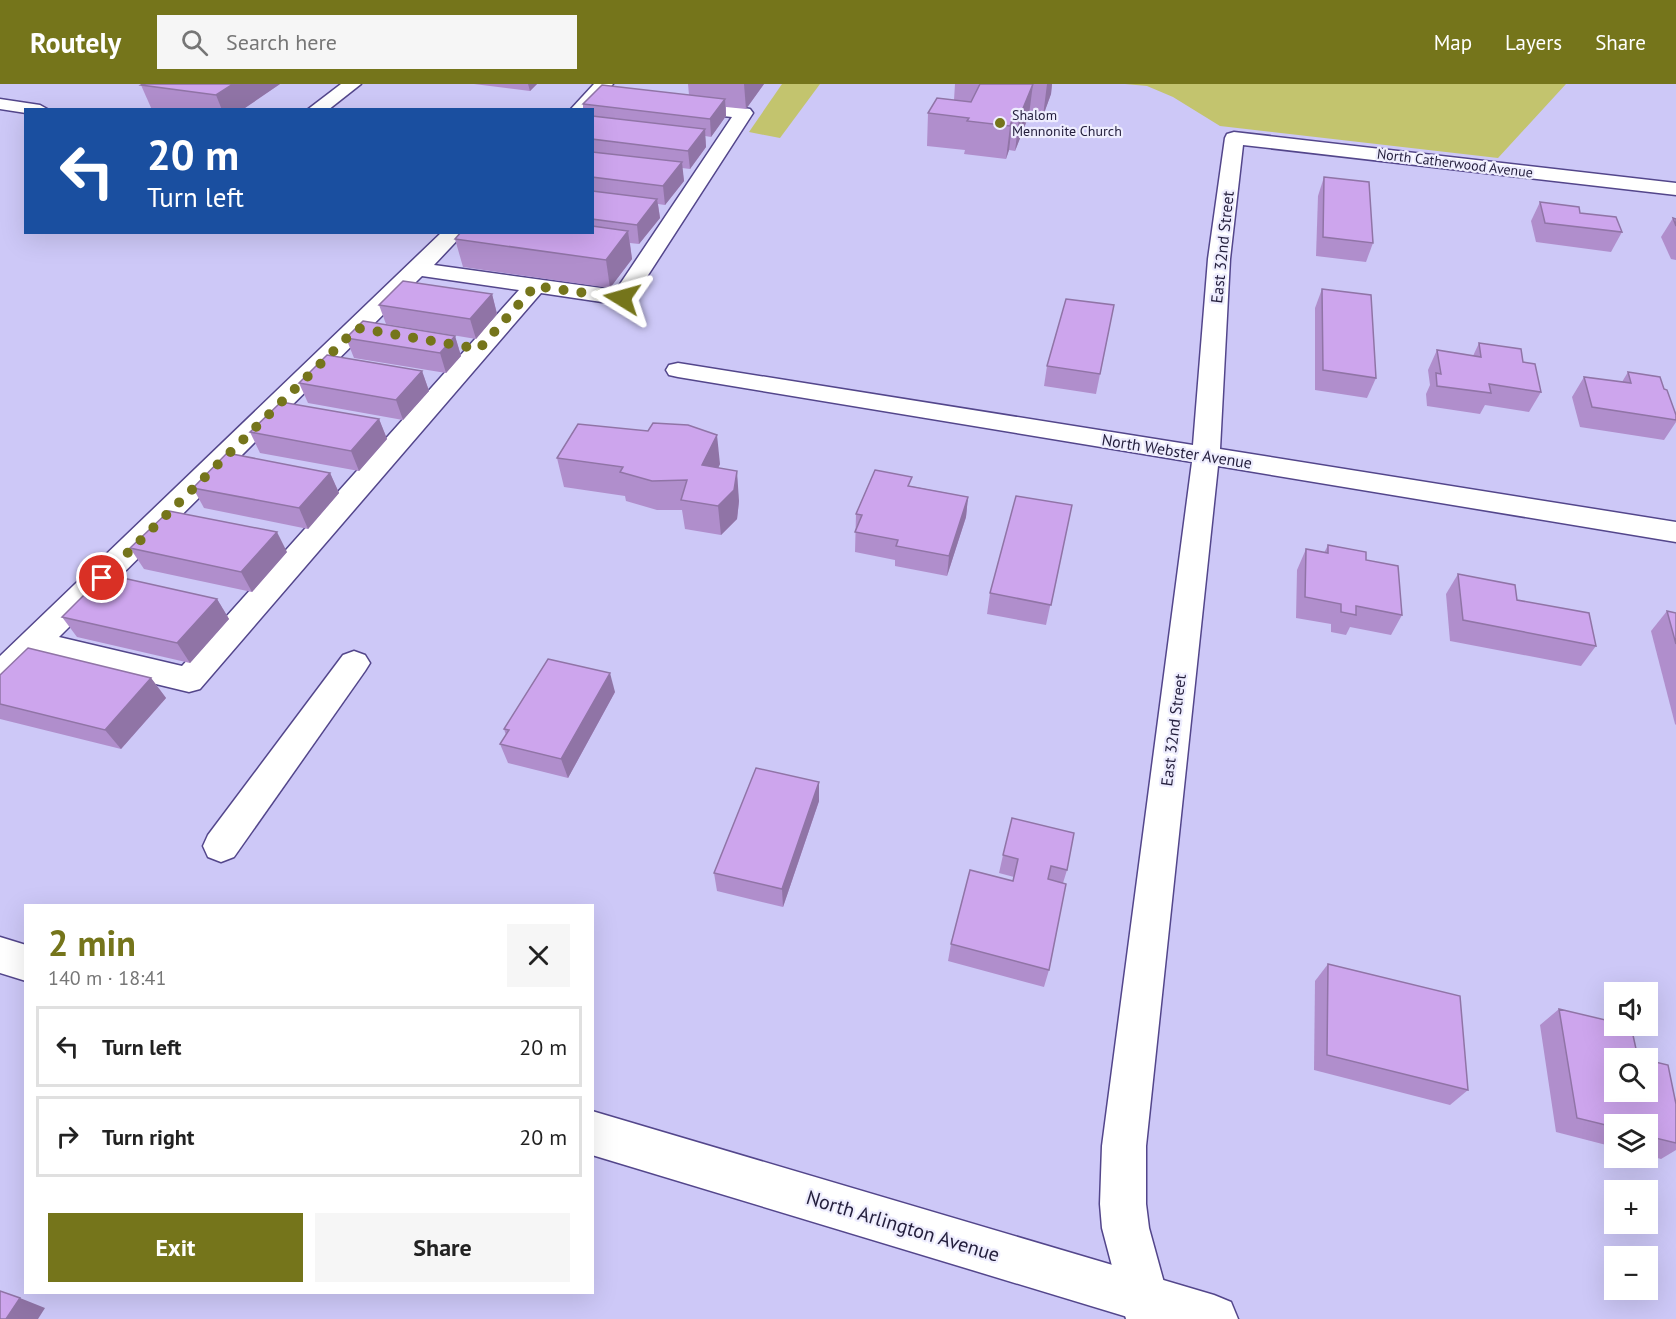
<!DOCTYPE html>
<html lang="en">
<head>
<meta charset="utf-8">
<style>
  body { margin:0; font-family:"PT Sans",sans-serif; background:#f6f6f6; color:#222; height:100vh; display:flex; flex-direction:column; font-size:22px; white-space:nowrap }
  * { box-sizing:border-box; margin:0 }
  p { font-size:20px; color:#767676 }
  .icon { flex:none; width:33px; height:33px; fill:none; stroke:currentColor; stroke-width:2; stroke-linecap:round; stroke-linejoin:round }
  .map { position:relative; flex:1; overflow:hidden }
  .panel { position:absolute; left:24px; top:820px; width:570px; height:390px; display:flex; flex-direction:column; background:#fff; border-radius:0px; box-shadow:0 6px 24px #0002 }
  .panel>* { flex:none }
  .banner { position:absolute; left:24px; top:24px; width:570px; height:126px; border-radius:0px; box-shadow:0 6px 24px #0002; background:#1a4fa0; color:#fff; overflow:hidden }
  .buttons { position:absolute; left:1604px; top:898px; display:grid; gap:12px }
  .buttons a { display:grid; place-items:center; width:54px; height:54px; border-radius:0px; background:#fff; box-shadow:0 6px 24px #0002; font-size:30px }
  .pin { position:absolute; display:grid; place-items:center; width:51px; height:51px; color:#fff; margin:-26px; border:3px solid #fff; border-radius:50%; box-shadow:0 2px 6px #0007 }
  .me { position:absolute; width:66px; margin:-33px; rotate:278deg; stroke-linejoin:round; filter:drop-shadow(0 0 4px #0008) }
  .turn { display:flex; align-items:center; gap:21px; height:126px; padding:0 24px; font-size:27px }
  .turn .icon { width:78px; height:78px; stroke-width:2.5 }
  .turn b { display:block; font-size:42px; line-height:51px }
  .round { display:grid; place-items:center; flex:none; width:63px; height:63px; border-radius:0px; background:#f6f6f6 }
  .head { display:flex; align-items:center; justify-content:space-between; height:102px; padding:0 24px }
  h1 { font-size:36px; font-weight:700; line-height:45px; color:#75751b }
  .primary-button { display:flex; gap:12px; margin-top:auto; padding:12px 24px }
  .primary-button a { flex:1; height:69px; border-radius:0px; background:#75751b; color:#fff; font-size:24px; font-weight:700; line-height:69px; text-align:center }
  .primary-button a+a { background:#f6f6f6; color:#222 }
  ul { padding:0; list-style:none }
  li { display:flex; align-items:center; gap:18px; height:81px; margin:0 12px 9px; padding:0 12px; border:3px solid #e0e0e0; border-radius:0px }
  li div { flex:1 }
  li b { display:block; font-size:22px }
  li em { font-style:normal }
  header { display:flex; align-items:center; gap:36px; box-sizing:border-box; height:84px; padding:0 30px; background:#75751b; color:#fff }
  header strong { font-size:28px }
  nav { display:flex; gap:33px; margin-inline-start:auto; font-size:21px }
  .search { width:420px; height:54px; background:#f6f6f6; display:flex; align-items:center; gap:15px; box-sizing:border-box; padding:0 21px; border-radius:0px; color:#767676; font-size:22px }
  .map>svg:first-child { display:block }
  .green { fill:#c3c46e }
  .lines { fill:none; stroke-linecap:round; stroke-linejoin:round }
  .minor-casing { stroke:#53468b; stroke-width:3 }
  .major-casing { stroke:#53468b; stroke-width:3 }
  .minor { fill:#fff; fill-rule:evenodd }
  .major { fill:#fff; fill-rule:evenodd }
  .wall { fill:#b08ecc }
  .shaded-wall { fill:#9074a6 }
  .building { fill:#cda5ed; stroke:#9074a6; stroke-width:1.5 }
  .route { stroke:#75751b; stroke-width:10; stroke-dasharray:0 18 }
  .poi-dot { fill:#75751b; stroke:#eeedfe; stroke-width:2 }
  .labels { text-anchor:middle; dominant-baseline:central; stroke-width:4.5; stroke-linejoin:round; paint-order:stroke }
  .far-poi-label { font-size:14px; fill:#231e3c; stroke:#eeedfe; text-anchor:start }
  .far-street-label { font-size:14px; fill:#231e3c; stroke:#eeedfe }
  .street-label { font-size:16px; fill:#231e3c; stroke:#eeedfe }
  .near-street-label { font-size:20px; fill:#231e3c; stroke:#eeedfe }
</style>
</head>
<body>
<header>
<strong>Routely</strong>
<div class="search"><svg class="icon" aria-label="search" viewBox="0 0 24 24"><circle cx="10" cy="10" r="6"/><path d="M15 15l6 6"/></svg>Search here</div>
<nav><a>Map</a><a>Layers</a><a>Share</a></nav>
</header>
<div class="map">
<svg width="1676" height="1235" viewBox="0 0 1676 1235">
  <rect width="100%" height="100%" fill="#cdc8f7"/>
  <!-- green -->
  <g class="green">
    <polygon points="782,0 820,0 780,54 749,48"/>
    <polygon points="1125,0 1566,0 1498,74 1220,42 1173,13 1147,2"/>
  </g>
  <g class="lines">
    <defs>
      <g id="minor">
        <polygon points="341,0 361,0 328,26 307,26"/>
        <polygon points="594,0 613,0 590,26 570,26"/>
        <polygon points="0,15 40,21 49,26 26,26 26,29 0,25"/>
        <path d="M683,18L744,24L750,25L753,29L630,219L622,221L541,209L200,605L189,608L40,572L11,601L0,604V572L442,148H465L434,181L616,206L732,33L677,27L674,23L677,19ZM422,192L519,206L182,582L59,553Z"/>
        <polygon points="1234,48 1676,99 1676,111 1243,61 1230,175 1220,365 1676,438 1676,458 1218,382 1146,1062 1146,1120 1149,1144 1174,1235 1126,1235 1102,1144 1100,1120 1102,1062 1192,378 678,293 669,291 666,286 669,281 678,279 1193,361 1208,175 1225,54 1227,50"/>
        <polygon points="354,567 365,571 370,579 365,587 234,773 221,778 208,773 203,762 208,751 343,571"/>
      </g>
      <g id="major">
        <polygon points="0,853 26,861 26,897 0,889"/>
        <polygon points="592,1027 1214,1211 1231,1218 1238,1235 1134,1235 592,1071"/>
      </g>
    </defs>
    <!-- minor casing -->
    <use href="#minor" class="minor-casing"/>
    <!-- major casing -->
    <use href="#major" class="major-casing"/>
    <!-- minor -->
    <use href="#minor" class="minor"/>
    <!-- major -->
    <use href="#major" class="major"/>
  </g>
  <!-- wall -->
  <g class="wall">
    <polygon points="280,0 242,26 152,26 141,1"/>
    <polygon points="474,0 537,0 530,7"/>
    <polygon points="688,0 764,0 746,25 726,23 726,32 711,53 705,52 706,63 690,85 682,84 684,97 665,121 658,120 660,134 639,160 630,159 632,175 610,204 463,183 455,155 592,148 592,26 583,26 583,20 689,11"/>
    <polygon points="955,0 1052,0 1051,10 1043,32 1029,31 1015,67 1009,66 1006,75 964,70 965,66 927,62 928,29 954,16"/>
    <polygon points="1324,93 1373,159 1366,178 1316,172 1318,112"/>
    <polygon points="1540,118 1580,129 1622,148 1611,168 1536,158 1531,137"/>
    <polygon points="1673,134 1676,135 1676,176 1671,175 1661,153"/>
    <polygon points="1322,205 1376,294 1367,314 1315,306 1315,224"/>
    <polygon points="492,210 497,230 476,255 386,240 379,221"/>
    <polygon points="1114,221 1096,310 1044,302 1047,282"/>
    <polygon points="455,252 461,272 446,289 354,274 346,254"/>
    <polygon points="1479,259 1523,278 1541,308 1529,328 1485,321 1480,330 1427,322 1426,310 1430,301 1428,286 1437,266 1473,272"/>
    <polygon points="422,287 429,307 403,336 308,319 299,299"/>
    <polygon points="1628,288 1664,305 1676,331 1676,338 1664,356 1580,343 1572,313 1584,293 1622,298"/>
    <polygon points="379,335 387,355 359,387 260,369 250,348"/>
    <polygon points="557,374 720,380 718,384 739,417 737,435 721,451 685,445 682,426 657,426 626,417 625,412 564,403"/>
    <polygon points="330,389 339,409 308,445 204,424 193,404"/>
    <polygon points="911,402 968,413 966,433 947,492 895,482 895,476 855,468 856,430"/>
    <polygon points="1072,421 1046,541 987,530 990,509"/>
    <polygon points="1328,461 1366,476 1402,531 1391,551 1350,543 1346,551 1331,548 1331,540 1296,534 1297,486 1306,465 1324,469"/>
    <polygon points="130,464 287,468 252,508 144,485"/>
    <polygon points="1458,490 1517,516 1596,562 1581,582 1450,557 1446,510"/>
    <polygon points="217,515 229,535 190,579 77,553 62,533"/>
    <polygon points="1667,527 1676,529 1676,641 1675,640 1651,547"/>
    <polygon points="0,591 151,594 166,614 121,665 0,635"/>
    <polygon points="615,608 568,694 508,679 500,660 506,651 504,645"/>
    <polygon points="819,698 819,717 783,823 717,807 714,789"/>
    <polygon points="1003,771 1067,786 1063,799 1049,886 1044,903 948,877 951,860 1013,797 1014,793 999,789"/>
    <polygon points="1328,880 1468,1006 1450,1021 1314,986 1315,897"/>
    <polygon points="1559,925 1638,974 1676,1020 1676,1066 1661,1075 1647,1071 1647,1041 1614,1041 1614,1063 1556,1048 1540,941"/>
  </g>
  <!-- shaded-wall -->
  <g class="shaded-wall">
    <polygon points="233,0 280,0 242,26 222,26 216,11"/>
    <polygon points="528,0 537,0 530,7"/>
    <polygon points="744,0 764,0 746,25"/>
    <polygon points="1033,0 1029,31 1015,67 1019,34"/>
    <polygon points="1047,0 1052,0 1051,10 1043,32"/>
    <polygon points="725,15 726,32 711,53 710,35"/>
    <polygon points="1013,33 1009,66 1006,75 1010,42"/>
    <polygon points="705,45 706,63 690,85 688,67"/>
    <polygon points="682,78 684,97 665,121 663,102"/>
    <polygon points="657,115 660,134 639,160 637,141"/>
    <polygon points="628,147 632,175 610,204 606,176"/>
    <polygon points="492,210 497,230 476,255 470,235"/>
    <polygon points="455,252 461,272 446,289 440,269"/>
    <polygon points="422,287 429,307 403,336 396,316"/>
    <polygon points="379,335 387,355 359,387 351,367"/>
    <polygon points="717,351 720,380 705,411 702,381"/>
    <polygon points="737,387 739,417 737,435 721,451 718,422"/>
    <polygon points="330,389 339,409 308,445 299,424"/>
    <polygon points="968,413 966,433 947,492 949,472"/>
    <polygon points="277,448 287,468 252,508 241,488"/>
    <polygon points="217,515 229,535 190,579 177,559"/>
    <polygon points="610,589 615,608 568,694 561,675"/>
    <polygon points="151,594 166,614 121,665 105,646"/>
    <polygon points="819,698 819,717 783,823 782,805"/>
    <polygon points="20,1214 45,1224 38,1235 6,1235"/>
  </g>
  <!-- building -->
  <g class="building">
    <polygon points="143,0 233,0 216,11 141,1"/>
    <polygon points="980,0 1033,0 1019,34 1013,33 1010,42 967,37 969,34 928,29 937,14 971,18"/>
    <polygon points="602,1 725,15 710,35 583,20"/>
    <polygon points="592,32 705,45 688,67 592,55"/>
    <polygon points="592,68 682,78 663,102 592,93"/>
    <polygon points="1324,93 1369,98 1373,159 1323,153"/>
    <polygon points="592,107 657,115 637,141 592,135"/>
    <polygon points="1540,118 1579,123 1580,129 1616,133 1622,148 1545,139"/>
    <polygon points="1673,134 1676,135 1676,142"/>
    <polygon points="592,142 628,147 606,176 455,155 461,148 592,148"/>
    <polygon points="403,197 492,210 470,235 379,221"/>
    <polygon points="1322,205 1371,211 1376,294 1323,286"/>
    <polygon points="1066,215 1114,221 1100,290 1047,282"/>
    <polygon points="363,237 455,252 440,269 346,254"/>
    <polygon points="1479,259 1521,265 1523,278 1535,280 1541,308 1489,300 1491,309 1437,302 1436,289 1441,290 1437,266 1481,273"/>
    <polygon points="327,271 422,287 396,316 299,299"/>
    <polygon points="1628,288 1660,293 1664,305 1667,306 1676,331 1676,336 1592,323 1584,293 1631,299"/>
    <polygon points="281,318 379,335 351,367 250,348"/>
    <polygon points="653,339 688,341 717,351 702,381 737,387 734,406 718,422 681,416 687,396 652,397 620,388 623,383 557,374 578,340 648,347"/>
    <polygon points="227,369 330,389 299,424 193,404"/>
    <polygon points="875,386 912,393 908,402 968,413 949,472 896,462 898,456 855,448 862,431 856,430"/>
    <polygon points="1016,412 1072,421 1051,521 990,509"/>
    <polygon points="169,427 277,448 241,488 130,464"/>
    <polygon points="1328,461 1366,468 1366,476 1398,482 1402,531 1356,522 1356,531 1341,528 1341,520 1305,513 1306,465 1328,469"/>
    <polygon points="105,490 217,515 177,559 62,533"/>
    <polygon points="1458,490 1515,501 1517,516 1589,529 1596,562 1463,536"/>
    <polygon points="1667,527 1676,529 1676,560"/>
    <polygon points="28,564 151,594 105,646 0,620 0,591"/>
    <polygon points="548,575 610,589 561,675 500,660 509,646 504,645"/>
    <polygon points="756,684 819,698 782,805 714,789"/>
    <polygon points="1012,734 1074,749 1067,786 1051,782 1048,795 1066,800 1049,886 951,860 970,786 1013,797 1018,775 1003,771"/>
    <polygon points="1328,880 1460,912 1468,1006 1327,971"/>
    <polygon points="1559,925 1614,938 1614,942 1631,942 1638,974 1643,975 1614,975 1614,1008 1647,1008 1647,976 1668,981 1676,1020 1676,1059 1647,1052 1647,1041 1614,1041 1614,1043 1577,1034"/>
    <polygon points="0,1207 20,1214 6,1235 0,1235"/>
  </g>
  <g class="lines">
    <!-- route -->
    <polyline class="route" points="102,494 357,244 479,265 535,202 622,214"/>
  </g>
  <!-- markers -->
  <circle class="poi-dot" cx="1000" cy="39" r="6"/>
  <g class="labels">
    <!-- far-poi labels -->
    <g class="far-poi-label">
      <text x="1012" y="31">Shalom<tspan x="1012" dy="16">Mennonite Church</tspan></text>
    </g>
    <!-- far-street labels -->
    <g class="far-street-label">
      <text transform="translate(1455 79) rotate(7)">North Catherwood Avenue</text>
    </g>
    <!-- street labels -->
    <g class="street-label">
      <text transform="translate(1222 163) rotate(-84)">East 32nd Street</text>
      <text transform="translate(1177 367) rotate(9)">North Webster Avenue</text>
      <text transform="translate(1173 646) rotate(-83)">East 32nd Street</text>
    </g>
    <!-- near-street labels -->
    <g class="near-street-label">
      <text transform="translate(903 1142) rotate(17)">North Arlington Avenue</text>
    </g>
  </g>
</svg>
<div class="buttons">
<a><svg class="icon" aria-label="sound" viewBox="0 0 24 24"><path d="M4 9h4l5-4v14l-5-4H4zM17 9q2 3 0 6"/></svg></a>
<a><svg class="icon" aria-label="search" viewBox="0 0 24 24"><circle cx="10" cy="10" r="6"/><path d="M15 15l6 6"/></svg></a>
<a><svg class="icon" aria-label="layers" viewBox="0 0 24 24"><path d="M12 4l9 5-9 5-9-5zM3 14l9 5 9-5"/></svg></a>
<a>+</a>
<a>−</a>
</div>
<div class="pin" style="left:102px;top:494px;background:#d93025"><svg class="icon" aria-label="arrive" viewBox="0 0 24 24"><path d="M6 21V4h12l-3 4 3 4H6"/></svg></div>
<svg class="me" style="left:622px;top:214px" viewBox="-20 -20 40 40"><path d="M0-17L14 15 0 8-14 15z" fill="#75751b" stroke="#fff" stroke-width="4"/></svg>
<div class="banner">
<div class="turn"><svg class="icon" aria-label="left" viewBox="0 0 24 24"><path d="M17 20v-9H6M10 6l-5 5 5 5"/></svg><div><b>20 m</b>Turn left</div></div>
</div>
<section class="panel">
<div class="head"><div><h1>2 min</h1><p>140 m · 18:41</p></div><a class="round"><svg class="icon" aria-label="close" viewBox="0 0 24 24"><path d="M6 6l12 12M18 6L6 18"/></svg></a></div>
<ul>
<li><svg class="icon" aria-label="left" viewBox="0 0 24 24"><path d="M17 20v-9H6M10 6l-5 5 5 5"/></svg><div><b>Turn left</b></div><em>20 m</em></li>
<li><svg class="icon" aria-label="right" viewBox="0 0 24 24"><path d="M7 20v-9h11M14 6l5 5-5 5"/></svg><div><b>Turn right</b></div><em>20 m</em></li>
</ul>
<div class="primary-button"><a>Exit</a><a>Share</a></div>
</section>
</div>
</body>
</html>
